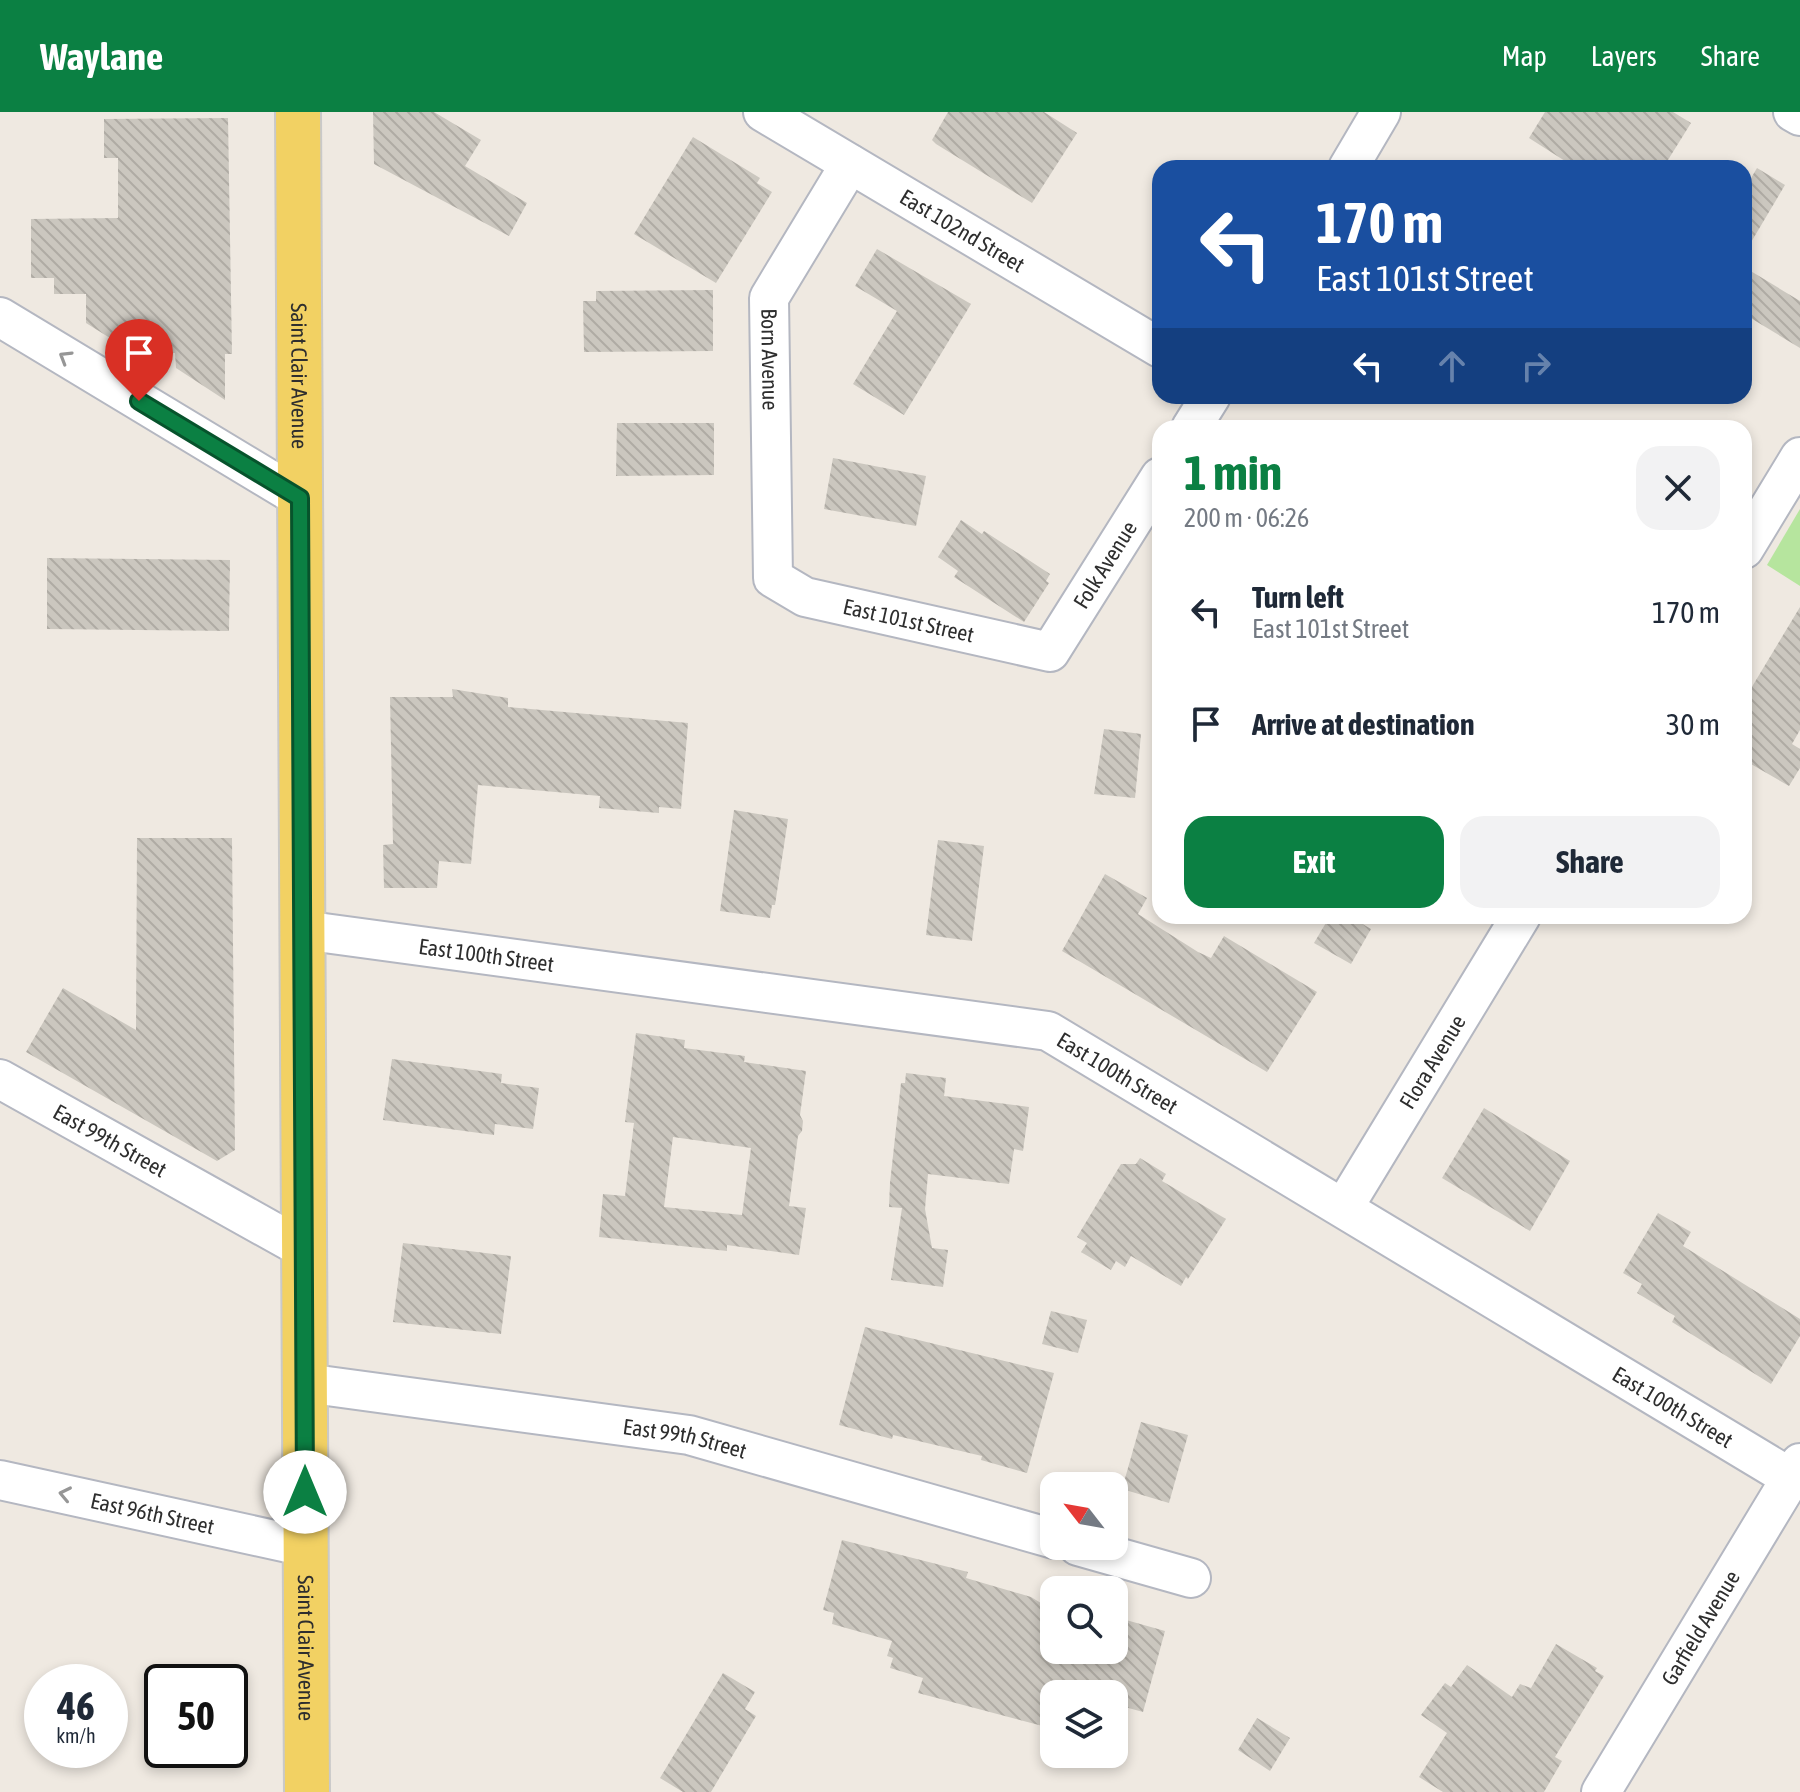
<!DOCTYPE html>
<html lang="en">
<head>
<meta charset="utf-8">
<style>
  body { margin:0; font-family:"Asap Condensed",sans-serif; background:#f2f2f3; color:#1f2937; height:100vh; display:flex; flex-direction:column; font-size:30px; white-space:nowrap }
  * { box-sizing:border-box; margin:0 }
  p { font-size:26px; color:#747a83 }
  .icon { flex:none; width:44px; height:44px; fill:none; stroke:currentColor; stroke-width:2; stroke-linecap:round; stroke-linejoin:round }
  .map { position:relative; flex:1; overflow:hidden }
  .details { position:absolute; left:1152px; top:308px; width:600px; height:504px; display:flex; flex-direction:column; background:#fff; border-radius:24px; box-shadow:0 4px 12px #0003 }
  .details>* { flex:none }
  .top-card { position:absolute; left:1152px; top:48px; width:600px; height:244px; border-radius:24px; box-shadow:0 4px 12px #0003; background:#1a4fa0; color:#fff; overflow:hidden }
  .needle { width:52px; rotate:301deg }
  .buttons { position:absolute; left:1040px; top:1360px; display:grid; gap:16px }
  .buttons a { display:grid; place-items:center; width:88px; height:88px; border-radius:16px; background:#fff; box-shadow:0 4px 12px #0003; font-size:40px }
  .speed { position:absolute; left:24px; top:1552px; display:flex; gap:16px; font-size:40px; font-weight:700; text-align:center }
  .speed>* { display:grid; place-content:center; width:104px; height:104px; border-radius:50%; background:#fff; box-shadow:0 4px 12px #0003; line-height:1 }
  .speed small { font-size:20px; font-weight:400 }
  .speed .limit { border:4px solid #111; border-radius:12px; background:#fff; color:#111 }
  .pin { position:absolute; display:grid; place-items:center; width:68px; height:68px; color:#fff; margin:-82px -34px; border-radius:50% 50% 50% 0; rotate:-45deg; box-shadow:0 0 8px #0007 }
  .pin .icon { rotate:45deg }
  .me { position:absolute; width:88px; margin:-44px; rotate:0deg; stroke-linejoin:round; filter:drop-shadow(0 0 6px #0008) }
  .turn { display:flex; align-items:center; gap:28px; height:168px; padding:0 32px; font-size:36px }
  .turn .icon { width:104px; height:104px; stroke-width:2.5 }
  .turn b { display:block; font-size:56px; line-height:68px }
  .lanes { display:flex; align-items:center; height:76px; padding:0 32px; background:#0003; justify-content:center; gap:40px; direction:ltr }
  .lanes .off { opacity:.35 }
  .round { display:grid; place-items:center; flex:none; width:84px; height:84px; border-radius:24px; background:#f2f2f3 }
  .overview { display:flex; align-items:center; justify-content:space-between; height:136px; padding:0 32px }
  h1 { font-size:48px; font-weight:700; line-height:60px; color:#0b8043 }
  .cta { display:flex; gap:16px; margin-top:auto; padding:16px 32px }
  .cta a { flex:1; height:92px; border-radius:24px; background:#0b8043; color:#fff; font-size:32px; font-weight:700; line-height:92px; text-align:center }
  .cta a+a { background:#f2f2f3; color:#1f2937 }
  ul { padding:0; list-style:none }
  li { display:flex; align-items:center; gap:24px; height:112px; padding:0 32px }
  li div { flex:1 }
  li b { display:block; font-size:30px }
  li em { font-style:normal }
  header { display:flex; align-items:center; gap:48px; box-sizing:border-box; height:112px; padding:0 40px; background:#0b8043; color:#fff }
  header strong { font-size:38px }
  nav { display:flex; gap:44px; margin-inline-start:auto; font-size:28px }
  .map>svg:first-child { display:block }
  .park { fill:#b6e59e }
  .building { fill:url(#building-back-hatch); fill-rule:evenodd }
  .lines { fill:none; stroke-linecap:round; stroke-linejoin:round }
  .minor-casing { stroke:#b4b7c1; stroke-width:42 }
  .major-casing { stroke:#c9c9c9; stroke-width:48 }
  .minor { stroke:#fff; stroke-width:38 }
  .major { stroke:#f2d163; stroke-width:44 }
  .oneway { stroke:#969696 }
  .route-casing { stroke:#07532c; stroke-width:20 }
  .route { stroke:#0b8043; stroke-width:14 }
  .labels { text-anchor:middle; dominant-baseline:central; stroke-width:6; stroke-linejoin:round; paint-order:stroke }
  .street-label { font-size:22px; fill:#2e2e2e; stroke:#fff }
</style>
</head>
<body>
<header>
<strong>Waylane</strong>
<nav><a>Map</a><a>Layers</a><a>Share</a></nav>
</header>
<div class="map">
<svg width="1800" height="1680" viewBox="0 0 1800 1680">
  <defs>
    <pattern id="building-back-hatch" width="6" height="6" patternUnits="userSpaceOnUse" patternTransform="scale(2)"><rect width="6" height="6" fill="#cbc7bf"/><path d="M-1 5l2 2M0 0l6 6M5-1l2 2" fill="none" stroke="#afaba4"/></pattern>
  </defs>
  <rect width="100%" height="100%" fill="#efe9e1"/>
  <!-- park -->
  <polygon class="park" points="1800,397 1800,474 1767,453"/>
  <!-- building -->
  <g class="building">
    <polygon points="373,0 434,0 481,28 465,54 527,91 509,124 374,52"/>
    <polygon points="948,0 1044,0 1077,21 1032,91 936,32 932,28"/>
    <polygon points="1545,0 1673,0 1691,11 1663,56 1576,56 1529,26"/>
    <polygon points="228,6 232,242 225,242 225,288 176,256 175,241 134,241 86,211 86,182 54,182 54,166 31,166 31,107 118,106 118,46 104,46 104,7"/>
    <polygon points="693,25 760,66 757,71 772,80 716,171 634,122"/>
    <polygon points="1757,56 1785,73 1744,142 1744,78"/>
    <polygon points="877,137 971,192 904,303 853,272 897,199 855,174"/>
    <polygon points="1744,155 1800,189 1800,236 1744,202"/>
    <polygon points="713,178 713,239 584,240 583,189 596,189 596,179"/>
    <polygon points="617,311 714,311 714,363 616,364"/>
    <polygon points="833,346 926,364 916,414 824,397"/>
    <polygon points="961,408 982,422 984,419 1050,462 1046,469 1049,471 1024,510 954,465 958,459 938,445"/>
    <polygon points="47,446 230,448 229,519 47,517"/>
    <polygon points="1800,495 1800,618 1792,632 1800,637 1800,656 1789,674 1744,648 1744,588"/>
    <polygon points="452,577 508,586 508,595 688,611 681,697 659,695 659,701 599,696 600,684 478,673 471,752 439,749 437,776 384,776 383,733 393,732 390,585 453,585"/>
    <polygon points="1104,617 1141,622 1135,686 1094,682"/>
    <polygon points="734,698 788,707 775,793 772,793 770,806 720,799"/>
    <polygon points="137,726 232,726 235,1038 217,1049 26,940 63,876 136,918"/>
    <polygon points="938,728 984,734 972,829 926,823"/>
    <polygon points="1105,762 1147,786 1138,802 1198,840 1211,846 1224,824 1317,880 1267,960 1062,839"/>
    <polygon points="1330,804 1349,804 1371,817 1351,852 1314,831"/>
    <path d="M636,921L685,928L684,936L745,944L744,950L806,959L800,1003L803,1009L802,1019L798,1024L789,1094L806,1096L799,1143L727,1133V1139L599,1125L603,1082L625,1084L634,1011L625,1010ZM673,1025L751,1036L742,1103L664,1095Z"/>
    <polygon points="392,947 502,962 501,971 539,976 533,1017 495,1012 494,1023 383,1008"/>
    <polygon points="906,961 946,966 944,984 1029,995 1023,1039 1014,1037 1009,1072 928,1062 925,1097 932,1136 948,1138 943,1175 891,1168 902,1096 889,1095 890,1071 901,971 905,971"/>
    <polygon points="1484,996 1570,1049 1530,1119 1442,1066"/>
    <polygon points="1140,1046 1166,1062 1162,1069 1226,1107 1188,1167 1186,1165 1181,1174 1131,1144 1125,1155 1116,1149 1111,1158 1081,1140 1087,1131 1077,1125 1121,1052 1136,1052"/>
    <polygon points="1658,1101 1691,1120 1683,1134 1800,1207 1800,1224 1771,1272 1672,1210 1675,1204 1637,1181 1642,1172 1623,1161"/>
    <polygon points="403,1131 511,1144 501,1222 393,1210"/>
    <polygon points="1051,1199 1087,1208 1078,1241 1042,1232"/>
    <polygon points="865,1215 1054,1261 1027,1361 981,1348 982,1344 893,1323 892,1327 839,1313"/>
    <polygon points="1141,1310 1188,1323 1169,1391 1122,1377"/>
    <polygon points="842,1428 968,1460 966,1466 1031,1485 1054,1499 1054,1538 1114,1538 1114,1524 1119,1506 1165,1519 1143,1600 1114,1592 1114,1582 1054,1582 1054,1617 918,1581 923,1566 890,1556 893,1546 887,1544 892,1529 832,1512 834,1501 823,1498"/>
    <polygon points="1556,1532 1597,1556 1595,1559 1604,1564 1555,1645 1562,1649 1544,1680 1443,1680 1419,1665 1447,1621 1421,1603 1445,1571 1451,1575 1467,1553 1512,1585 1520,1572 1531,1576"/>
    <polygon points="723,1561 755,1580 745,1597 756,1604 711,1680 683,1680 660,1666"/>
    <polygon points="1257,1606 1290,1626 1270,1659 1238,1638"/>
  </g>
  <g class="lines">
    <defs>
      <g id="minor">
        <path id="s1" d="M763,0L1160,236"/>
        <polyline points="1793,0 1800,4"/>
        <path id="s2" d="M850,52L769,186L773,466L805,485L1050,540L1160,365"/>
        <polyline points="1348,56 1381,0"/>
        <polyline points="0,205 300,386"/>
        <polyline points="1191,316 1211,284"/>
        <polyline points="1744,437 1800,345"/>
        <path id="s3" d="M302,818L1048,919L1791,1366"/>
        <path id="s4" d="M0,967L304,1137"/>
        <path id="s5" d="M1344,1095L1521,804"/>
        <path id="s6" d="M305,1271L689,1323L1054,1427"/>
        <path id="s7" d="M0,1368L306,1435"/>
        <polyline points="1078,1434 1191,1466"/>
        <path id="s8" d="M1601,1680L1800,1351"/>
      </g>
      <g id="major">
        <path id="s9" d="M298,0L307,1680"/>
      </g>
    </defs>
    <!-- minor casing -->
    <use href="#minor" class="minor-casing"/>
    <!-- major casing -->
    <use href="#major" class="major-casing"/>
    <!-- minor -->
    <use href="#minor" class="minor"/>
    <!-- major -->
    <use href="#major" class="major"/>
  </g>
  <!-- one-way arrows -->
  <defs><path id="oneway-chevron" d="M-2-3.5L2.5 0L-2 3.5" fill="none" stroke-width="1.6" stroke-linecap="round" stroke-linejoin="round" transform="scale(2)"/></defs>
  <g class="oneway">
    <use href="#oneway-chevron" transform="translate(65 245) rotate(-149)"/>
    <use href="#oneway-chevron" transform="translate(65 1382) rotate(-168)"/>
  </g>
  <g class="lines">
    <defs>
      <polyline id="route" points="139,289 300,386 305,1380"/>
    </defs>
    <!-- route casing -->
    <use href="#route" class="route-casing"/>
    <!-- route -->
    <use href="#route" class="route"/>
  </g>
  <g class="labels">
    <!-- street labels -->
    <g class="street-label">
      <text stroke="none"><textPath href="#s1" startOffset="232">East 102nd Street</textPath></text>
      <text stroke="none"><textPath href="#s2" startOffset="218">Born Avenue</textPath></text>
      <text stroke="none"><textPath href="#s9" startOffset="264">Saint Clair Avenue</textPath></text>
      <text stroke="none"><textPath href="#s2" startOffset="828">Folk Avenue</textPath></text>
      <text stroke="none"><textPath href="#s2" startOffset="580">East 101st Street</textPath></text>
      <text stroke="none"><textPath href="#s3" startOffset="186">East 100th Street</textPath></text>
      <text stroke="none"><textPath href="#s5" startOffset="170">Flora Avenue</textPath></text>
      <text stroke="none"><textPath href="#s3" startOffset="834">East 100th Street</textPath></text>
      <text stroke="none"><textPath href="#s4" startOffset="126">East 99th Street</textPath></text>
      <text stroke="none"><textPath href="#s3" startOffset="1482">East 100th Street</textPath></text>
      <text stroke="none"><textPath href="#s6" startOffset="384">East 99th Street</textPath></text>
      <text stroke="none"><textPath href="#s7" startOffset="156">East 96th Street</textPath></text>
      <text stroke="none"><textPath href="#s8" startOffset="192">Garfield Avenue</textPath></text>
      <text stroke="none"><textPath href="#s9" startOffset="1536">Saint Clair Avenue</textPath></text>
    </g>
  </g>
</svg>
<div class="buttons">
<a><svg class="needle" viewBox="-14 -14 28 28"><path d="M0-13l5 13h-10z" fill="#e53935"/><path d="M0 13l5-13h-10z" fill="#747a83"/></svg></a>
<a><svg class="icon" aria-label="search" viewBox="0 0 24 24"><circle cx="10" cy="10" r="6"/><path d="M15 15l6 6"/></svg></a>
<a><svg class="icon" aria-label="layers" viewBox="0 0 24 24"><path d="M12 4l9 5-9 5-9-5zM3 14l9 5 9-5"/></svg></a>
</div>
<div class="speed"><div>46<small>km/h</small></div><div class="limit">50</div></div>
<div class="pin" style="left:139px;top:289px;background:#d93025"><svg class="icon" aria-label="arrive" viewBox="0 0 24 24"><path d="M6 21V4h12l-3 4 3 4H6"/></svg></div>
<svg class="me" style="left:305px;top:1380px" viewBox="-20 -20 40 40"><circle r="19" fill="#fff"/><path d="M0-13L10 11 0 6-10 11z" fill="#0b8043"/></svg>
<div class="top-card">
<div class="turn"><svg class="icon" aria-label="left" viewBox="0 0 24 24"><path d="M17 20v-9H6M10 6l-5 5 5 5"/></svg><div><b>170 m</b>East 101st Street</div></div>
<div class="lanes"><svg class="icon" aria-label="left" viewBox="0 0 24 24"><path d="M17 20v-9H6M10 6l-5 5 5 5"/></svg><svg class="icon off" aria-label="ahead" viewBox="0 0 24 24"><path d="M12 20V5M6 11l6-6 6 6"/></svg><svg class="icon off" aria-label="right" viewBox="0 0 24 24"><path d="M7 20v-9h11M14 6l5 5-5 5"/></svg></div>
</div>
<section class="details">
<div class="overview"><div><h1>1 min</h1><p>200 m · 06:26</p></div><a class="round"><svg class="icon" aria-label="close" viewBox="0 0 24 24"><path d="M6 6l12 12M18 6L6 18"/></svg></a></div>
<ul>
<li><svg class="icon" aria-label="left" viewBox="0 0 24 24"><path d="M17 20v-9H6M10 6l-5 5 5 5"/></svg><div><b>Turn left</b><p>East 101st Street</p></div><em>170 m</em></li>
<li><svg class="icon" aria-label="arrive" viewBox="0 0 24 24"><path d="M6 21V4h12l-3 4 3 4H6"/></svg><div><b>Arrive at destination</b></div><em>30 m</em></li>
</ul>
<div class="cta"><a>Exit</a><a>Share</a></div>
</section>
</div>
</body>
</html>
